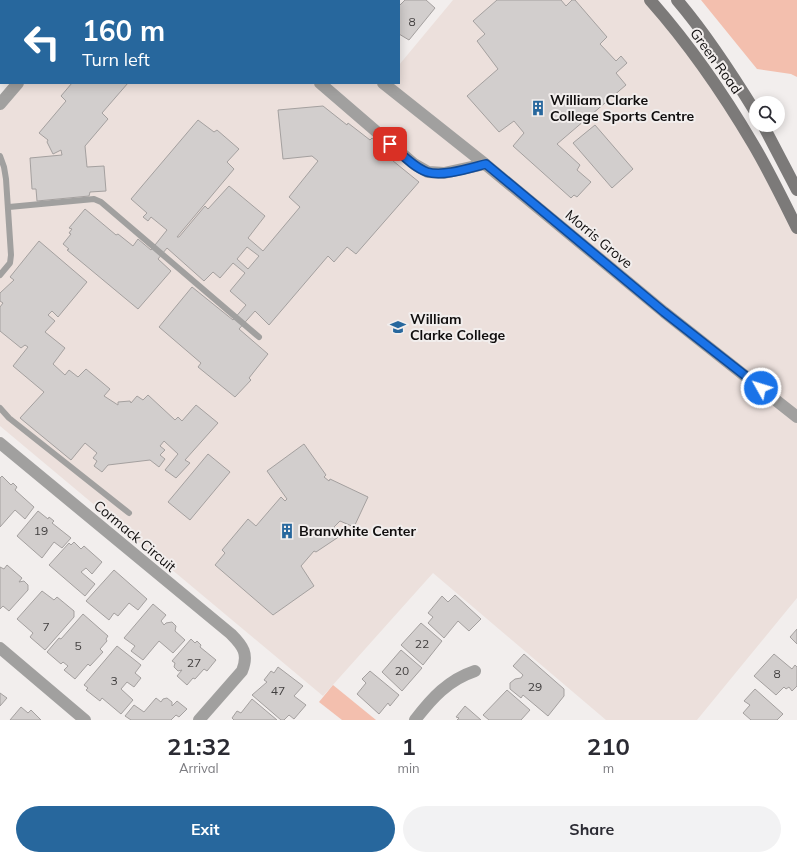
<!DOCTYPE html>
<html lang="en">
<head>
<meta charset="utf-8">
<style>
  body { margin:0; font-family:Mulish,sans-serif; background:#f2f2f3; color:#2b2b33; height:100vh; display:flex; flex-direction:column; font-size:15px; white-space:nowrap }
  * { box-sizing:border-box; margin:0 }
  p { font-size:13px; color:#7c7c81 }
  .icon { flex:none; width:22px; height:22px; fill:none; stroke:currentColor; stroke-width:2; stroke-linecap:round; stroke-linejoin:round }
  .map { position:relative; height:720px; overflow:hidden }
  .details { display:flex; flex-direction:column; background:#fff; flex:1 }
  .details>* { flex:none }
  .hud { position:absolute; left:0px; top:0px; width:400px; height:84px; box-shadow:0 2px 10px #0003; background:#27679d; color:#fff; overflow:hidden }
  .fabs { position:absolute; left:749px; top:96px; display:grid; gap:8px }
  .fabs a { display:grid; place-items:center; width:36px; height:36px; border-radius:50%; background:#fff; box-shadow:0 2px 10px #0003; font-size:20px }
  .pin { position:absolute; display:grid; place-items:center; width:34px; height:34px; color:#fff; margin:-17px; border-radius:8px; box-shadow:0 2px 6px #0006 }
  .me { position:absolute; width:44px; margin:-22px; rotate:309deg; stroke-linejoin:round; filter:drop-shadow(0 0 3px #0008) }
  .turn { display:flex; align-items:center; gap:14px; height:84px; padding:0 16px; font-size:18px }
  .turn .icon { width:52px; height:52px; stroke-width:2.5 }
  .turn b { display:block; font-size:28px; line-height:34px }
  .eta { display:flex; justify-content:space-evenly; align-items:center; height:68px; text-align:center }
  .eta b { font-size:24px; font-weight:700; line-height:28px }
  .cta { display:flex; gap:8px; margin-top:auto; padding:8px 16px }
  .cta a { flex:1; height:46px; border-radius:24px; background:#27679d; color:#fff; font-size:16px; font-weight:700; line-height:46px; text-align:center }
  .cta a+a { background:#f2f2f3; color:#2b2b33 }
  .map>svg:first-child { display:block }
  .built { fill:#ece0dc }
  .green { fill:#f3bfae }
  .building { fill:#d2cecd; stroke:#a4a09f; fill-rule:evenodd }
  .lines { fill:none; stroke-linecap:round; stroke-linejoin:round }
  .service { stroke:#a1a09f; stroke-width:6 }
  .minor { stroke:#a1a09f; stroke-width:12 }
  .secondary { stroke:#7c7a79; stroke-width:12 }
  .route-casing { stroke:#114b97; stroke-width:10 }
  .route { stroke:#1a73e8; stroke-width:7 }
  .labels { text-anchor:middle; dominant-baseline:central; stroke-width:4; stroke-linejoin:round; paint-order:stroke }
  .number-label { font-size:12px; fill:#403e3e }
  .street-label { font-size:14px; fill:#100e0e; stroke:#f2eeed }
  .poi-label { font-size:14px; font-weight:bold; fill:#100e0e; stroke:#f2eeed; text-anchor:start }
</style>
</head>
<body>
<div class="map">
<svg width="797" height="720" viewBox="0 0 797 720">
  <rect width="100%" height="100%" fill="#f2eeed"/>
  <!-- built -->
  <g class="built">
    <polygon points="88,0 287,0 288,1 87,1"/>
    <polygon points="453,0 650,0 697,59 797,228 797,598 697,720 606,720 433,573 323,696 0,426 0,104 18,83 399,83 399,65"/>
  </g>
  <!-- green -->
  <g class="green">
    <polygon points="701,0 797,0 797,77 791,74 757,69"/>
    <polygon points="333,685 376,720 342,720 319,702"/>
  </g>
  <!-- building -->
  <g class="building">
    <rect x="152" y="0" width="73" height="1"/>
    <polygon points="371,0 398,0 370,1"/>
    <polygon points="405,0 426,0 435,8 409,40 399,34 399,6"/>
    <polygon points="497,0 561,0 566,6 572,0 575,0 607,37 600,44 616,61 621,56 627,63 616,73 626,85 557,144 580,165 577,170 591,182 577,197 574,195 571,198 513,146 524,133 514,121 499,132 467,96 498,69 477,41 485,34 473,21"/>
    <polygon points="72,83 128,83 102,113 108,119 85,146 87,167 104,166 106,191 90,192 89,196 37,201 36,189 32,189 30,158 62,155 61,150 53,154 47,142 48,140 39,133 66,101 61,96"/>
    <path d="M323,106L347,125L348,123L370,140L372,138L389,152L387,156L419,182L356,254L347,247L334,262L328,256L269,325L255,311L239,329L268,354L249,378L251,380L235,397L198,367L201,363L159,327L192,287L233,320L246,305L230,291L245,273L233,263L220,278L213,272L204,281L167,248L158,259L171,271L138,309L67,250L69,249L63,244L71,234L69,233L72,229L69,228L85,209L116,235L118,234L133,246L138,239L151,250L167,230L151,217L148,221L143,217L147,213L131,199L198,120L214,132L217,130L239,149L227,162L234,169L177,237H179L205,206L208,209L229,186L265,216L248,238L263,251L300,207L289,197L318,161L312,156L283,159L278,110ZM247,247L259,256L248,269L237,259Z"/>
    <polygon points="595,125 633,169 612,188 573,143"/>
    <polygon points="39,241 87,282 58,317 52,311 48,315 55,321 45,332 65,348 53,364 65,375 69,370 78,377 86,369 110,389 104,396 118,405 118,402 130,401 131,403 137,396 143,400 148,395 175,420 178,417 182,421 196,405 218,423 185,460 190,463 176,478 165,470 178,454 164,441 160,446 165,450 160,455 165,459 159,467 150,460 108,465 102,472 94,466 97,461 93,458 97,453 85,443 71,460 20,418 44,392 13,366 28,347 25,345 21,348 0,331 0,307 3,303 0,301 0,293 14,280 10,277"/>
    <polygon points="304,444 326,475 324,477 329,481 330,479 368,497 354,527 340,521 334,527 340,536 316,552 314,551 301,566 314,586 273,615 215,565 225,553 222,550 248,519 256,526 281,497 285,501 287,499 267,471"/>
    <polygon points="208,454 230,472 190,520 168,502"/>
    <polygon points="2,476 11,485 13,483 17,487 15,490 34,507 25,519 15,510 0,527 0,478"/>
    <polygon points="38,511 48,519 49,517 54,521 52,523 71,538 62,548 54,542 42,558 17,536"/>
    <polygon points="74,542 81,549 84,546 102,562 92,574 86,568 81,572 95,584 85,596 49,565 69,543 71,545"/>
    <polygon points="7,565 22,578 19,582 24,581 28,585 28,590 9,611 3,606 0,609 0,567 4,569"/>
    <polygon points="114,570 147,599 138,610 129,603 118,616 114,613 109,620 86,601"/>
    <polygon points="42,591 54,600 57,597 74,611 74,617 45,650 30,637 33,633 17,619"/>
    <polygon points="455,595 481,619 469,631 458,621 444,638 428,623 433,617 428,613 442,596 448,602"/>
    <polygon points="153,604 166,615 161,621 164,625 166,623 172,622 176,626 175,631 185,640 173,653 159,641 143,660 131,651 135,646 124,638"/>
    <polygon points="83,614 108,636 106,639 107,641 100,649 103,652 90,666 88,664 75,679 64,670 68,666 63,662 61,664 47,652 59,638 61,639"/>
    <polygon points="421,623 442,641 423,665 401,645"/>
    <polygon points="797,629 797,644 790,637"/>
    <polygon points="191,639 195,643 197,641 201,645 200,647 216,660 207,671 204,669 195,679 193,678 187,685 177,676 182,670 178,671 174,667 175,663 172,661"/>
    <polygon points="117,646 141,665 135,673 141,678 134,687 127,682 121,689 133,700 121,714 102,698 100,701 86,690 88,688 84,685"/>
    <polygon points="401,650 422,668 402,691 382,672"/>
    <polygon points="524,654 564,689 564,696 548,716 523,695 521,698 510,689 510,683 515,679 521,678 523,675 513,666"/>
    <polygon points="774,654 792,669 795,665 797,667 797,686 792,691 789,687 786,689 784,687 776,695 754,676"/>
    <polygon points="278,667 303,686 294,696 306,705 294,719 289,715 284,720 281,720 252,695 267,682 264,680 271,671 274,673"/>
    <polygon points="370,671 399,695 390,706 388,703 379,714 357,694 366,683 362,679"/>
    <polygon points="755,689 783,714 777,720 751,720 743,713 750,705 744,701"/>
    <polygon points="507,690 530,710 521,720 489,720 483,715"/>
    <polygon points="0,693 7,698 0,706"/>
    <polygon points="156,698 161,702 163,699 167,698 172,702 172,706 177,701 187,709 179,717 176,715 171,720 131,720 125,716 134,705 144,712"/>
    <polygon points="252,699 277,720 234,720 232,718 237,711 241,713"/>
    <polygon points="465,706 481,720 457,720 459,718 456,717"/>
    <polygon points="21,707 28,713 31,710 41,720 10,720"/>
  </g>
  <g class="lines">
    <!-- service -->
    <g class="service">
      <polyline points="0,156 4,167 6,179 11,255 10,263 0,275"/>
      <polyline points="9,207 94,199 101,202 259,337"/>
      <polyline points="0,408 9,418 129,513"/>
    </g>
    <!-- minor -->
    <g class="minor">
      <polyline points="287,0 288,1"/>
      <polyline points="87,1 88,0"/>
      <polyline points="329,1 330,0"/>
      <polyline points="320,83 414,164 428,172 444,173 485,164"/>
      <polyline points="383,83 485,164 664,312 797,417"/>
      <polyline points="0,104 18,83"/>
      <path d="M0,443L231,634C243,646 249,654 242,671L199,720"/>
      <polyline points="0,648 85,720"/>
      <path d="M415,720C432,698 448,680 475,671"/>
    </g>
    <!-- secondary -->
    <g class="secondary">
      <path d="M650,0C689,44 723,93 753,144C769,171 783,200 797,228"/>
      <path d="M677,0C707,35 732,74 756,113"/>
      <polyline points="763,125 797,190"/>
    </g>
  </g>
  <g class="lines">
    <defs>
      <path id="route" d="M390,144C401,153 413,167 427,172C443,177 470,168 486,164L664,312L761,388"/>
    </defs>
    <!-- route casing -->
    <use href="#route" class="route-casing"/>
    <!-- route -->
    <use href="#route" class="route"/>
  </g>
  <!-- icons -->
  <defs>
    <symbol id="building-bare" viewBox="-9 -9 18 18"><path d="M-4-6H4V6H1V3H-1V6H-4ZM-2.5-4.3h1.7v1.8h-1.7ZM.8-4.3h1.7v1.8H.8ZM-2.5-1h1.7V.8h-1.7ZM.8-1h1.7V.8H.8Z" fill="#27679d" stroke="#f2eeed" stroke-width="2.5" paint-order="stroke"/></symbol>
    <symbol id="school-bare" viewBox="-9 -9 18 18"><path d="M0-5L7-2L0 1L-7-2ZM-4 1L0 2.5L4 1V4Q0 6-4 4Z" fill="#27679d" stroke="#f2eeed" stroke-width="2.5" paint-order="stroke"/></symbol>
  </defs>
  <g fill-rule="evenodd">
    <use href="#building-bare" x="527" y="97" width="22" height="22"/>
    <use href="#school-bare" x="387" y="316" width="22" height="22"/>
    <use href="#building-bare" x="276" y="520" width="22" height="22"/>
  </g>
  <g class="labels">
    <!-- number labels -->
    <g class="number-label">
      <text x="412" y="21">8</text>
      <text x="41" y="530">19</text>
      <text x="46" y="626">7</text>
      <text x="422" y="643">22</text>
      <text x="78" y="645">5</text>
      <text x="194" y="662">27</text>
      <text x="402" y="670">20</text>
      <text x="777" y="673">8</text>
      <text x="114" y="680">3</text>
      <text x="535" y="686">29</text>
      <text x="278" y="690">47</text>
    </g>
    <!-- street labels -->
    <g class="street-label">
      <text transform="translate(716 61) rotate(54)">Green Road</text>
      <text transform="translate(599 239) rotate(40)">Morris Grove</text>
      <text transform="translate(135 536) rotate(40)">Cormack Circuit</text>
    </g>
    <!-- poi labels -->
    <g class="poi-label">
      <text x="550" y="100">William Clarke<tspan x="550" dy="16">College Sports Centre</tspan></text>
      <text x="410" y="319">William<tspan x="410" dy="16">Clarke College</tspan></text>
      <text x="299" y="531">Branwhite Center</text>
    </g>
  </g>
</svg>
<div class="fabs">
<a><svg class="icon" aria-label="search" viewBox="0 0 24 24"><circle cx="10" cy="10" r="6"/><path d="M15 15l6 6"/></svg></a>
</div>
<div class="pin" style="left:390px;top:144px;background:#d93025"><svg class="icon" aria-label="arrive" viewBox="0 0 24 24"><path d="M6 21V4h12l-3 4 3 4H6"/></svg></div>
<svg class="me" style="left:761px;top:388px" viewBox="-20 -20 40 40"><circle r="17" fill="#1a73e8" stroke="#fff" stroke-width="3"/><path d="M0-11L8 9 0 5-8 9z" fill="#fff"/></svg>
<div class="hud">
<div class="turn"><svg class="icon" aria-label="left" viewBox="0 0 24 24"><path d="M17 20v-9H6M10 6l-5 5 5 5"/></svg><div><b>160 m</b>Turn left</div></div>
</div>
</div>
<section class="details">
<div class="eta">
<div><b>21:32</b><p>Arrival</p></div>
<div><b>1</b><p>min</p></div>
<div><b>210</b><p>m</p></div>
</div>
<div class="cta"><a>Exit</a><a>Share</a></div>
</section>
</body>
</html>
